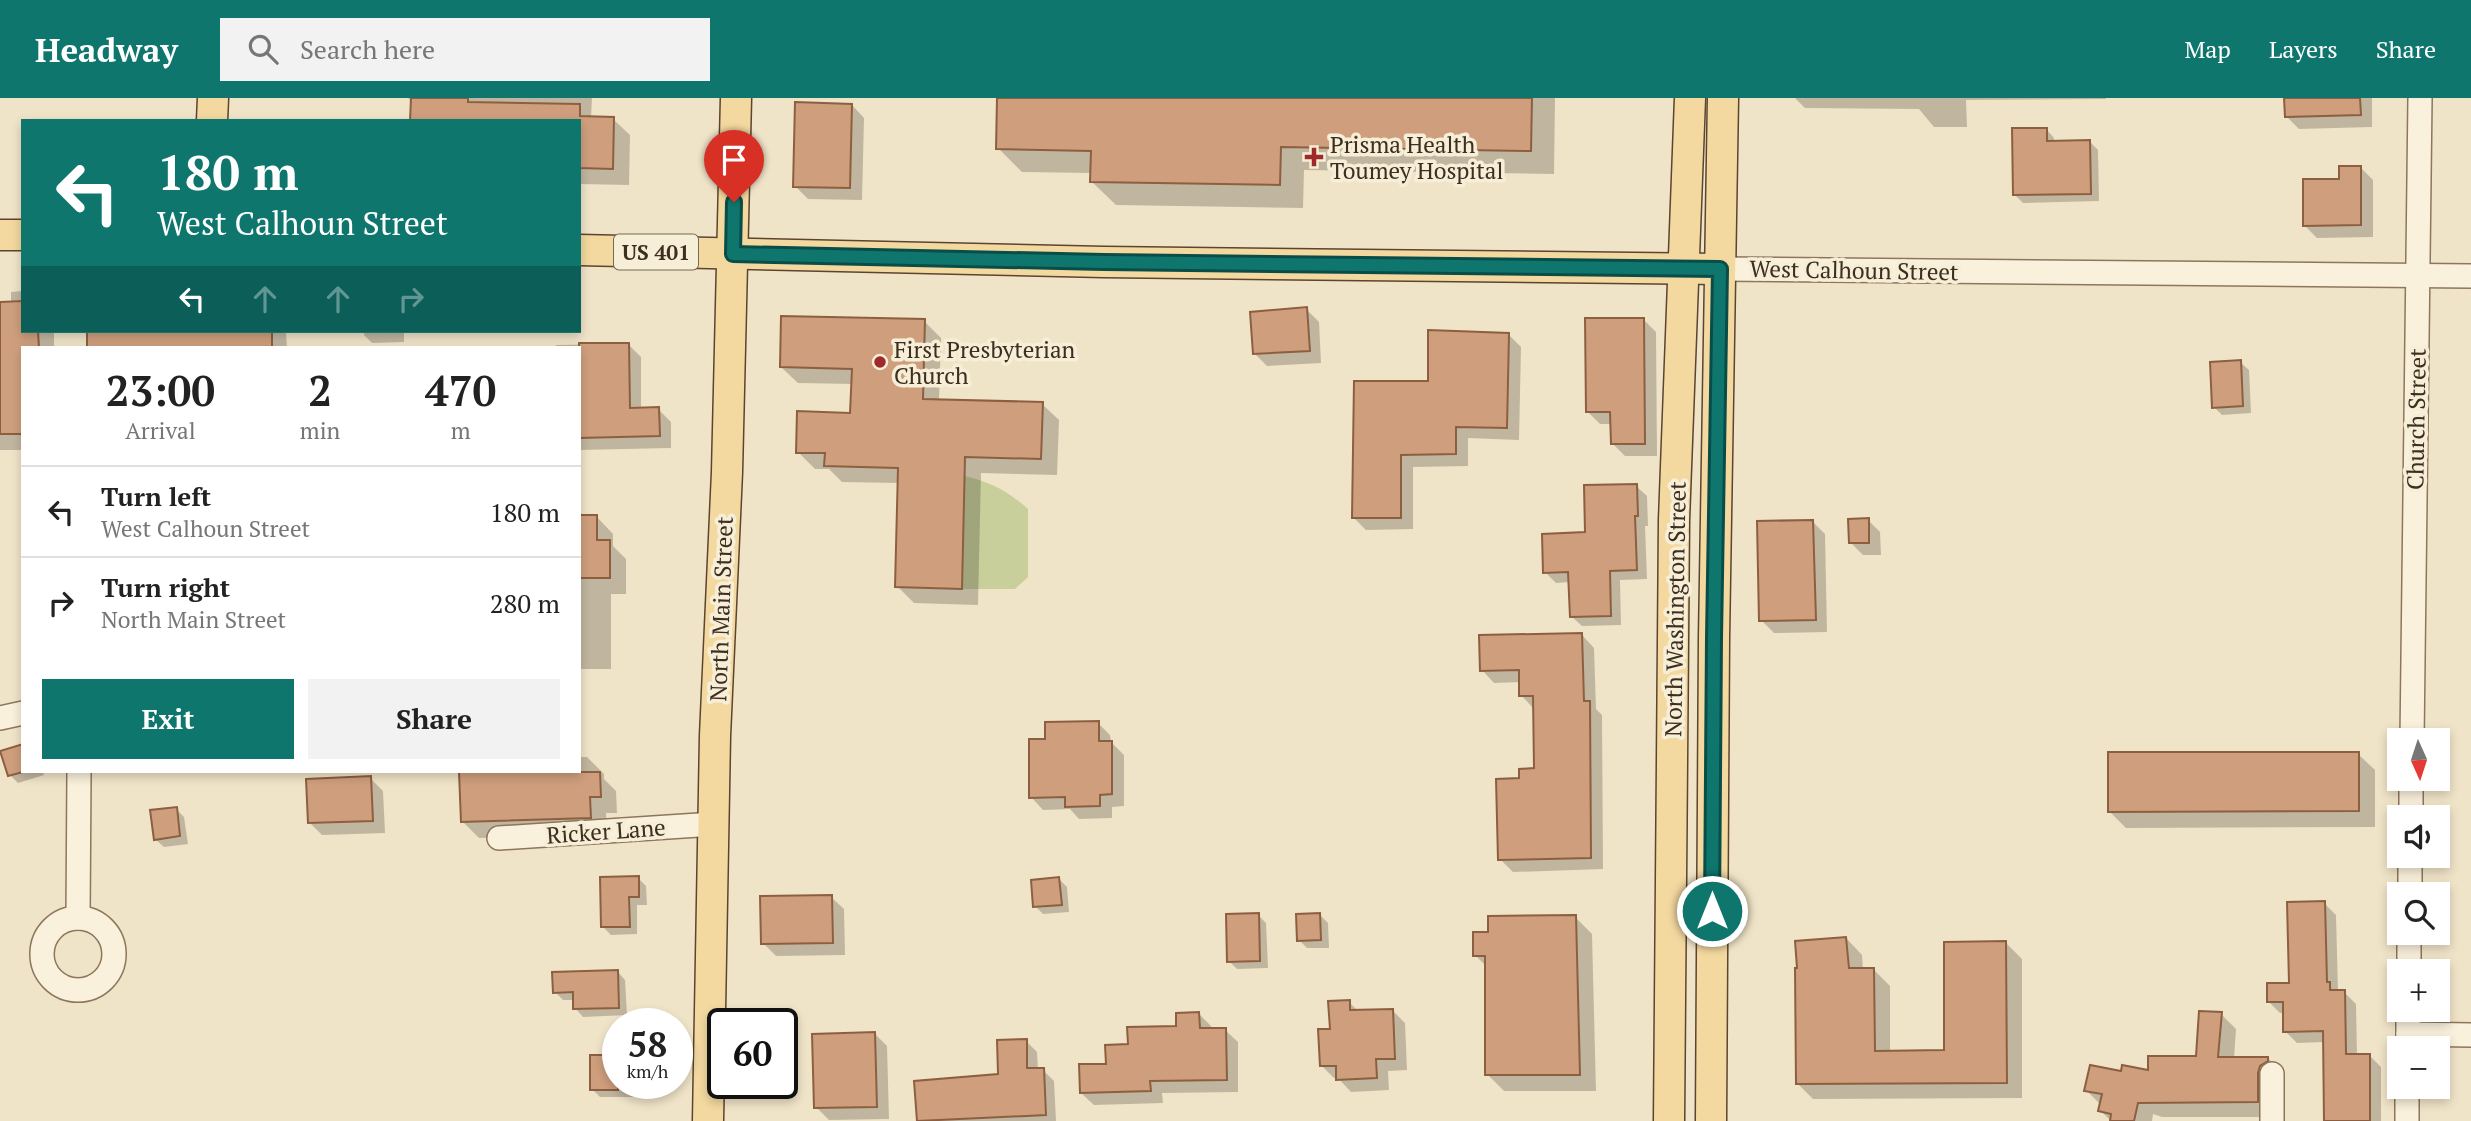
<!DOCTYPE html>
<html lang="en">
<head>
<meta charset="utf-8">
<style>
  body { margin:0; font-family:"PT Serif",serif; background:#f2f2f2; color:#222; height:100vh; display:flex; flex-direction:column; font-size:26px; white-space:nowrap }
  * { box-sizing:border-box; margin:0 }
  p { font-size:23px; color:#767676 }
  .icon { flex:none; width:38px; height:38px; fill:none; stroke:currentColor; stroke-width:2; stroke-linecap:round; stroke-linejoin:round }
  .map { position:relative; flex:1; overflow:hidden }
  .panel { position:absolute; left:21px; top:248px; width:560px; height:427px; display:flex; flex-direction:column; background:#fff; border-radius:0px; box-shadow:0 4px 10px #0003 }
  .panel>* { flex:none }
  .hud { position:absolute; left:21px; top:21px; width:560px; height:214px; border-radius:0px; box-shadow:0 4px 10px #0003; background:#0f766e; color:#fff; overflow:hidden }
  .needle { width:46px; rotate:177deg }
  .controls { position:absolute; left:2387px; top:630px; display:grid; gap:14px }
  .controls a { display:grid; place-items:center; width:63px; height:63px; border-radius:0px; background:#fff; box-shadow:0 4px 10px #0003; font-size:35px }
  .speed { position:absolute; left:602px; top:910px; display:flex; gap:14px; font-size:35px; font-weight:700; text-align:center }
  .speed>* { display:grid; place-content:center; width:91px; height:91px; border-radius:50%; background:#fff; box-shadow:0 4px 10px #0003; line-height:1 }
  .speed small { font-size:18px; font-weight:400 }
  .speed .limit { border:4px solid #111; border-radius:10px; background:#fff; color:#111 }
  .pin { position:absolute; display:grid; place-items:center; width:60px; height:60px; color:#fff; margin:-72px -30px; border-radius:50% 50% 50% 0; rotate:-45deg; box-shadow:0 0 7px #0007 }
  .pin .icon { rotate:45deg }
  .me { position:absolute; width:77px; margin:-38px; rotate:0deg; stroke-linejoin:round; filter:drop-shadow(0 0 5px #0008) }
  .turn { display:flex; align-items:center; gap:24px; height:147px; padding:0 21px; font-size:32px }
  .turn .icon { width:91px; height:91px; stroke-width:2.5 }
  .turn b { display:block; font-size:49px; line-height:60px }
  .lanes { display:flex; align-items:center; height:66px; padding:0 21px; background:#0003; justify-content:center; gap:35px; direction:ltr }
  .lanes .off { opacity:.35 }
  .eta { display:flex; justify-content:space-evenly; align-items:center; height:119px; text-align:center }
  .eta b { font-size:42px; font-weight:700; line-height:49px }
  .action { display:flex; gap:14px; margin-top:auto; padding:14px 21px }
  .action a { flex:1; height:80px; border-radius:0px; background:#0f766e; color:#fff; font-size:28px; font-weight:700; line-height:80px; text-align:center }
  .action a+a { background:#f2f2f2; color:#222 }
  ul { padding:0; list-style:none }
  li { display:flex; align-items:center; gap:21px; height:91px; padding:0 21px; border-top:2px solid #e0e0e0 }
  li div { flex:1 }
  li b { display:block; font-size:26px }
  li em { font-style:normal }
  header { display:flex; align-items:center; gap:42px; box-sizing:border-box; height:98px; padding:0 35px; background:#0f766e; color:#fff }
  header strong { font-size:33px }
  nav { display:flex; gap:38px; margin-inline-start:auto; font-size:24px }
  .search { width:490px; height:63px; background:#f2f2f2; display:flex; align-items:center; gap:18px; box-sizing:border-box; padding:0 24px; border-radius:0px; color:#767676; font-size:26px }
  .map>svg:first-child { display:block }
  .green { fill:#c9cf9b }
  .shadow { fill:#0003 }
  .building { fill:#cf9f7d; stroke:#8d5f41; stroke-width:2 }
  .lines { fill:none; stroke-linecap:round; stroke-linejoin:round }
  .minor-casing { stroke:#8d765c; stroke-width:26 }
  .major-casing { stroke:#5b4430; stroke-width:33 }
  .minor { stroke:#faf1dc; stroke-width:23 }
  .major { stroke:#f3d9a0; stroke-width:30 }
  .route-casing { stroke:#0a4d48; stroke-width:18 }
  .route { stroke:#0f766e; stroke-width:12 }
  .poi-dot { fill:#9e2a2b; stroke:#f7eed8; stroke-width:2.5 }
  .labels { text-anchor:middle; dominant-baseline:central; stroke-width:7; stroke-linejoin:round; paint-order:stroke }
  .shield { fill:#f7eed8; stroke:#756857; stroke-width:2 }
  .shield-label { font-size:21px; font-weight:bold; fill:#3d2e20 }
  .poi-label { font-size:23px; fill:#3d2e20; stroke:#f7eed8; text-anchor:start }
  .street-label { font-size:23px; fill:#3d2e20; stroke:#f7eed8 }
</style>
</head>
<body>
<header>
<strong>Headway</strong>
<div class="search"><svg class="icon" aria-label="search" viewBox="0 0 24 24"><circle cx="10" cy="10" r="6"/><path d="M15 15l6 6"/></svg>Search here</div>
<nav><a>Map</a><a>Layers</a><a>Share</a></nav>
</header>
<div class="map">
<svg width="2471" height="1023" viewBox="0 0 2471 1023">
  <rect width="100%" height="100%" fill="#f0e4c8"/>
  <!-- green -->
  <path class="green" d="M965,378C990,384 1008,393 1028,411V479L1015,491H962Z"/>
  <!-- shadow -->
  <g class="shadow">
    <polygon points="408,0 592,0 591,20 613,21 630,37 629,87 579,86 579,23 412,4"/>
    <polygon points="999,0 1555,0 1554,76 1304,72 1303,110 1116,107 1092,84 1092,75 1022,74 998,50"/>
    <polygon points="1795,0 2106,0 2106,1 1966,2 1967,29 1934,29 1919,11 1805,10"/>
    <polygon points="2286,0 2372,0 2372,29 2299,31 2286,18"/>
    <polygon points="852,7 864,20 862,102 808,101 795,88"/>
    <polygon points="2046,31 2054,40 2054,44 2090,44 2098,52 2099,103 2023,105 2015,97"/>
    <polygon points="2360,69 2373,82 2373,139 2317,140 2304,127 2341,83"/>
    <polygon points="23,193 23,233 54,233 54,250 23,250 23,352 0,352 0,206 11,205 11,194"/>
    <polygon points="1306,211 1319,224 1321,265 1267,268 1255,256"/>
    <polygon points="1643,221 1656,234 1657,358 1625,358 1613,346 1612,326 1600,326 1588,314"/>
    <polygon points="924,223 941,240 939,303 1042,306 1059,322 1057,377 981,375 978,507 914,505 897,488 899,385 842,384 829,371 815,371 798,354 852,317 853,286 798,285 781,269"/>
    <polygon points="88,233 286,233 287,250 89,250"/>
    <polygon points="364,233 404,233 404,244 372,245 364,237"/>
    <polygon points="1508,236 1521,249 1519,342 1468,340 1468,368 1413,369 1413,431 1366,432 1353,419 1430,284"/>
    <polygon points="628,246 641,259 641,312 658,311 671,324 671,350 579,352 579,250 556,250 556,247"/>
    <polygon points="2240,264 2249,272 2251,315 2222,317 2214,309"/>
    <polygon points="1636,388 1647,398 1648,428 1645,428 1647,481 1620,482 1621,527 1582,528 1571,518 1570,484 1556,485 1545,474"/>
    <polygon points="579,419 597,419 613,436 613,448 626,461 626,496 611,496 611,571 579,571"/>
    <polygon points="1868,422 1880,434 1881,457 1863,457 1851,445"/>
    <polygon points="1812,423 1825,436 1827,534 1774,535 1761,522"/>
    <polygon points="1582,537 1594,550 1596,611 1602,617 1603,771 1513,774 1500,761 1521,682 1536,672 1533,610 1521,597 1521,584 1494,585 1482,572"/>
    <polygon points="1098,625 1110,637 1111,644 1124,657 1124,708 1112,709 1112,720 1079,721 1070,711 1043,712 1031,699 1047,643"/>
    <polygon points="2358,656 2375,672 2375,729 2126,730 2109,713"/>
    <polygon points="579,659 587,659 604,676 604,681 616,693 617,715 606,715 607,736 479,740 463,724 461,674 579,674"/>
    <polygon points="23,674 43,674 44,677 18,685 10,677"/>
    <polygon points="370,680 383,693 385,735 322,737 310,725"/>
    <polygon points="176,711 184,719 188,746 164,749 155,741"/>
    <polygon points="638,780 646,788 647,807 637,807 637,836 611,837 603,829"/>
    <polygon points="1059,781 1067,789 1069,814 1043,816 1035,808"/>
    <polygon points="831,799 844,811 845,857 776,858 763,845"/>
    <polygon points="2324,805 2336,817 2338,894 2344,894 2356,906 2357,958 2369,957 2381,969 2381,1023 2326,1023 2325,944 2297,945 2285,933 2285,915 2280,915 2269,904 2291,886"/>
    <polygon points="1258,817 1266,825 1268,870 1237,871 1229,863"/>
    <polygon points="1320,817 1328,825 1329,850 1307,850 1299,842"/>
    <polygon points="1575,819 1592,836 1596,993 1504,993 1487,976 1487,869 1475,857 1490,836"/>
    <polygon points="1846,840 1862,857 1863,872 1874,872 1890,888 1890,954 1946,954 2006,845 2022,861 2022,1000 1813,1001 1797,985"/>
    <polygon points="617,873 625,882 627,917 583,919 575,910 575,902 563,902 555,894"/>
    <polygon points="1349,904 1359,914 1392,912 1405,925 1407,972 1388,973 1389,992 1351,994 1338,980 1334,980 1322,968 1332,932"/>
    <polygon points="1199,916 1211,928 1211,932 1225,932 1238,944 1238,994 1162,995 1163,1005 1094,1007 1081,995 1130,947 1178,930"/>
    <polygon points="2221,916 2236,931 2234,960 2268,960 2283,975 2272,1019 2162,1019 2153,1016 2152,1023 2111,1023 2100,1012 2101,1007 2086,992 2122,975 2149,974 2198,960"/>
    <polygon points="875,936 887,948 889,1021 829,1022 816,1009"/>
    <polygon points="1026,943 1037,954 1038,972 1043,972 1054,983 1056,1023 919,1023 916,985 1000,977"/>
    <polygon points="618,985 644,985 644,999 600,999 592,991"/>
  </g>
  <!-- building -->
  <g class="building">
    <polygon points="411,0 468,0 468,4 580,6 580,18 614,19 613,71 579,70 579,23 410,23"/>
    <polygon points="997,0 1532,0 1531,53 1281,49 1280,87 1090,84 1091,53 996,51"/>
    <polygon points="2284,0 2360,0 2361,17 2285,19"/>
    <polygon points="795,4 852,6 850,90 793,89"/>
    <polygon points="2012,30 2047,30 2047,43 2090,42 2091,96 2013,97"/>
    <polygon points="2339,68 2361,68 2361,127 2303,128 2303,81 2339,81"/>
    <polygon points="23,203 23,233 38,233 39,250 23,250 23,336 0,336 0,204"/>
    <polygon points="1307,209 1310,253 1253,256 1250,214"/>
    <polygon points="781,218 925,221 923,301 1043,304 1041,361 965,359 962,491 895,489 898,370 824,368 825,355 796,355 797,313 850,315 852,271 780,269"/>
    <polygon points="1585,220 1644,220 1645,346 1611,346 1610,314 1586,314"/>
    <polygon points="1428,232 1509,235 1507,330 1456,329 1456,356 1401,357 1401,420 1352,420 1354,283 1428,283"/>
    <rect x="87" y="233" width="185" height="17"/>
    <polygon points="579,245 629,245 630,310 659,309 660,338 579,340"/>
    <polygon points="2241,262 2243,308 2212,310 2210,264"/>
    <polygon points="1637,386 1638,418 1635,418 1637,472 1610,473 1611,518 1570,519 1568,474 1543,475 1542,436 1585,434 1584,387"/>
    <polygon points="579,417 597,417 597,442 610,442 610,480 579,480"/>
    <polygon points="1869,420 1869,445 1849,445 1848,421"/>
    <polygon points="1813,422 1816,522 1759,523 1757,423"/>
    <polygon points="1582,535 1584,603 1590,603 1591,760 1498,762 1496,681 1519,680 1519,671 1534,670 1533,598 1519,598 1519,572 1480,573 1479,537"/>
    <polygon points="1099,623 1099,643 1112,643 1112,696 1100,697 1100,708 1065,709 1065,699 1029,700 1029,641 1045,641 1045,624"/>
    <polygon points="23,646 23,674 8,678 0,653"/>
    <polygon points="2108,654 2359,654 2359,713 2108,714"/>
    <polygon points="459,674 600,674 601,699 590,699 591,720 461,724"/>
    <polygon points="371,678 373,723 308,725 306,681"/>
    <polygon points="177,709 180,738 154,742 150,712"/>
    <polygon points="639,778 639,799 629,799 630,829 601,829 600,779"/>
    <polygon points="1059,779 1062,807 1033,809 1031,782"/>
    <polygon points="832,797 833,845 761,846 760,798"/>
    <polygon points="2325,803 2327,884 2330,884 2330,892 2345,892 2346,956 2370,956 2370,1023 2324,1023 2323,933 2283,934 2283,904 2267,904 2267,885 2289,885 2287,804"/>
    <polygon points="1259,815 1260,863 1227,864 1226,816"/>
    <polygon points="1320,815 1321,842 1297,843 1296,816"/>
    <polygon points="1576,817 1580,977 1485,977 1485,858 1473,858 1473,834 1488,834 1488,818"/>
    <polygon points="1846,839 1849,870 1874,870 1875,953 1944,952 1944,844 2006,843 2007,985 1796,986 1795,870 1797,870 1795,843"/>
    <polygon points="618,872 619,910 573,911 573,894 553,895 552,874"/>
    <polygon points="1350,902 1350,912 1393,911 1395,961 1376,961 1377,980 1336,982 1336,968 1320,968 1318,931 1330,931 1328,903"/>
    <polygon points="2199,913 2222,914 2218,959 2268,959 2268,963 2260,968 2258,975 2258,1004 2138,1005 2134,1023 2110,1023 2111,1016 2098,1013 2102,996 2084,993 2090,967 2121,973 2122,967 2148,972 2148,958 2196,958"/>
    <polygon points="1199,914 1200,930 1226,930 1227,982 1150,983 1151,993 1080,995 1079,966 1106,966 1105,947 1128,946 1127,929 1176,928 1176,915"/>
    <polygon points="875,934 877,1009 814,1010 812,936"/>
    <polygon points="1027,941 1027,970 1044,970 1046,1017 917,1023 914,983 998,976 997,942"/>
    <rect x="590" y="957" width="28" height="35"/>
  </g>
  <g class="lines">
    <defs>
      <g id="minor">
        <polyline points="1720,171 2471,178"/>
        <polyline points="0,620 23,615"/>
        <polyline points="2412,642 2420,0"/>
        <polyline points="2411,719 2411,681"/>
        <polyline points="499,740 714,726"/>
        <polyline points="2410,796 2410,758"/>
        <polyline points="78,820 79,674"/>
        <circle cx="78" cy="856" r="36"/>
        <polyline points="2409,873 2409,835"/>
        <polyline points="2408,936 2471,937"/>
        <polyline points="2408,950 2408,912"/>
        <polyline points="2272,1023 2272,976"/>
        <polyline points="2407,1023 2407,989"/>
      </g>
      <g id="major">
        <polyline points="212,23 213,0"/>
        <polyline points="0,137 23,137"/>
        <polyline points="579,152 1104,164 1720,171"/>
        <polyline points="708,1023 715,638 727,374 736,0"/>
        <polyline points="1669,1023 1674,422 1690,0"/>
        <polyline points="1711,1023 1714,540 1723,0"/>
      </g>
    </defs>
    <!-- minor casing -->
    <use href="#minor" class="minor-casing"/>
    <!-- major casing -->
    <use href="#major" class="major-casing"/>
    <!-- minor -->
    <use href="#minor" class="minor"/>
    <!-- major -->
    <use href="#major" class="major"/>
  </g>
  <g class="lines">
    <defs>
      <polyline id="route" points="734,104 733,156 1104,164 1720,171 1714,540 1712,813"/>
    </defs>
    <!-- route casing -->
    <use href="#route" class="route-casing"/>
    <!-- route -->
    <use href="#route" class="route"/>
  </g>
  <!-- markers -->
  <g class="poi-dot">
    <path d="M1310.5 48.5h7v7h7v7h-7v7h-7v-7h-7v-7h7z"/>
    <circle cx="880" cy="264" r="7"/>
  </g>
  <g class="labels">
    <!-- shield labels -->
    <rect class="shield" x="614" y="136.5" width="84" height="35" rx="5"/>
    <g class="shield-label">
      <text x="656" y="154">US 401</text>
    </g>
    <!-- poi labels -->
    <g class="poi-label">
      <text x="1330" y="46">Prisma Health<tspan x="1330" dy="26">Toumey Hospital</tspan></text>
      <text x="894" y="251">First Presbyterian<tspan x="894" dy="26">Church</tspan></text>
    </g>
    <!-- street labels -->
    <g class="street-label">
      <text transform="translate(1854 172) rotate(1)">West Calhoun Street</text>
      <text transform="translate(2416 321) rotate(-89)">Church Street</text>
      <text transform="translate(721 511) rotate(-88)">North Main Street</text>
      <text transform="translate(1675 511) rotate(-89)">North Washington Street</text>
      <text transform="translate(606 733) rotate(-4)">Ricker Lane</text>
    </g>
  </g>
</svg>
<div class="controls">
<a><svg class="needle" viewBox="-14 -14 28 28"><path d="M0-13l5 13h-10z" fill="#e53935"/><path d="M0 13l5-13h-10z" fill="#767676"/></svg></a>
<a><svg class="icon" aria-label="sound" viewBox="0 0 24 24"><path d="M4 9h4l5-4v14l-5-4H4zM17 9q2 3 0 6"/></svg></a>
<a><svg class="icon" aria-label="search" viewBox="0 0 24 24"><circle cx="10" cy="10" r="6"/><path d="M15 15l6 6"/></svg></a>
<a>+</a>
<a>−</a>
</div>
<div class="speed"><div>58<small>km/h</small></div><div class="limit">60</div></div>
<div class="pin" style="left:734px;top:104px;background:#d93025"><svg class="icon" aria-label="arrive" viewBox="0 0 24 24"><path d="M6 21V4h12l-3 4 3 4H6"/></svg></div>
<svg class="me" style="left:1712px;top:813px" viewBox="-20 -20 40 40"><circle r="17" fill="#0f766e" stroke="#fff" stroke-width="3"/><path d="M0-11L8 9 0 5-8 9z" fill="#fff"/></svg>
<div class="hud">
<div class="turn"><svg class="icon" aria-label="left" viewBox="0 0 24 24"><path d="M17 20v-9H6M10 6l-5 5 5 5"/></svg><div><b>180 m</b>West Calhoun Street</div></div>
<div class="lanes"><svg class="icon" aria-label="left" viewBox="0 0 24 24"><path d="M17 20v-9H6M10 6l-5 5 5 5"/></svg><svg class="icon off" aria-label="ahead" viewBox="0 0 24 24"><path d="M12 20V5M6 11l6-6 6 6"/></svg><svg class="icon off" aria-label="ahead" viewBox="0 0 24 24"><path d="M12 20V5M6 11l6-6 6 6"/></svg><svg class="icon off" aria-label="right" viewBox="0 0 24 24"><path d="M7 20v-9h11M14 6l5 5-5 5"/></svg></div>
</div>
<section class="panel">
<div class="eta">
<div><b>23:00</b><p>Arrival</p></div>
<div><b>2</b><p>min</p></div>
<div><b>470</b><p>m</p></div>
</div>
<ul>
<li><svg class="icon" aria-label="left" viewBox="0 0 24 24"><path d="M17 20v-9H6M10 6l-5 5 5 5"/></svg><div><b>Turn left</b><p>West Calhoun Street</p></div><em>180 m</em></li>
<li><svg class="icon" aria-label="right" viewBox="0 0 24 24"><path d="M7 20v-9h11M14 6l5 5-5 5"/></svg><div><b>Turn right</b><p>North Main Street</p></div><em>280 m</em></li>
</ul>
<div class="action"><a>Exit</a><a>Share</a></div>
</section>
</div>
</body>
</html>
